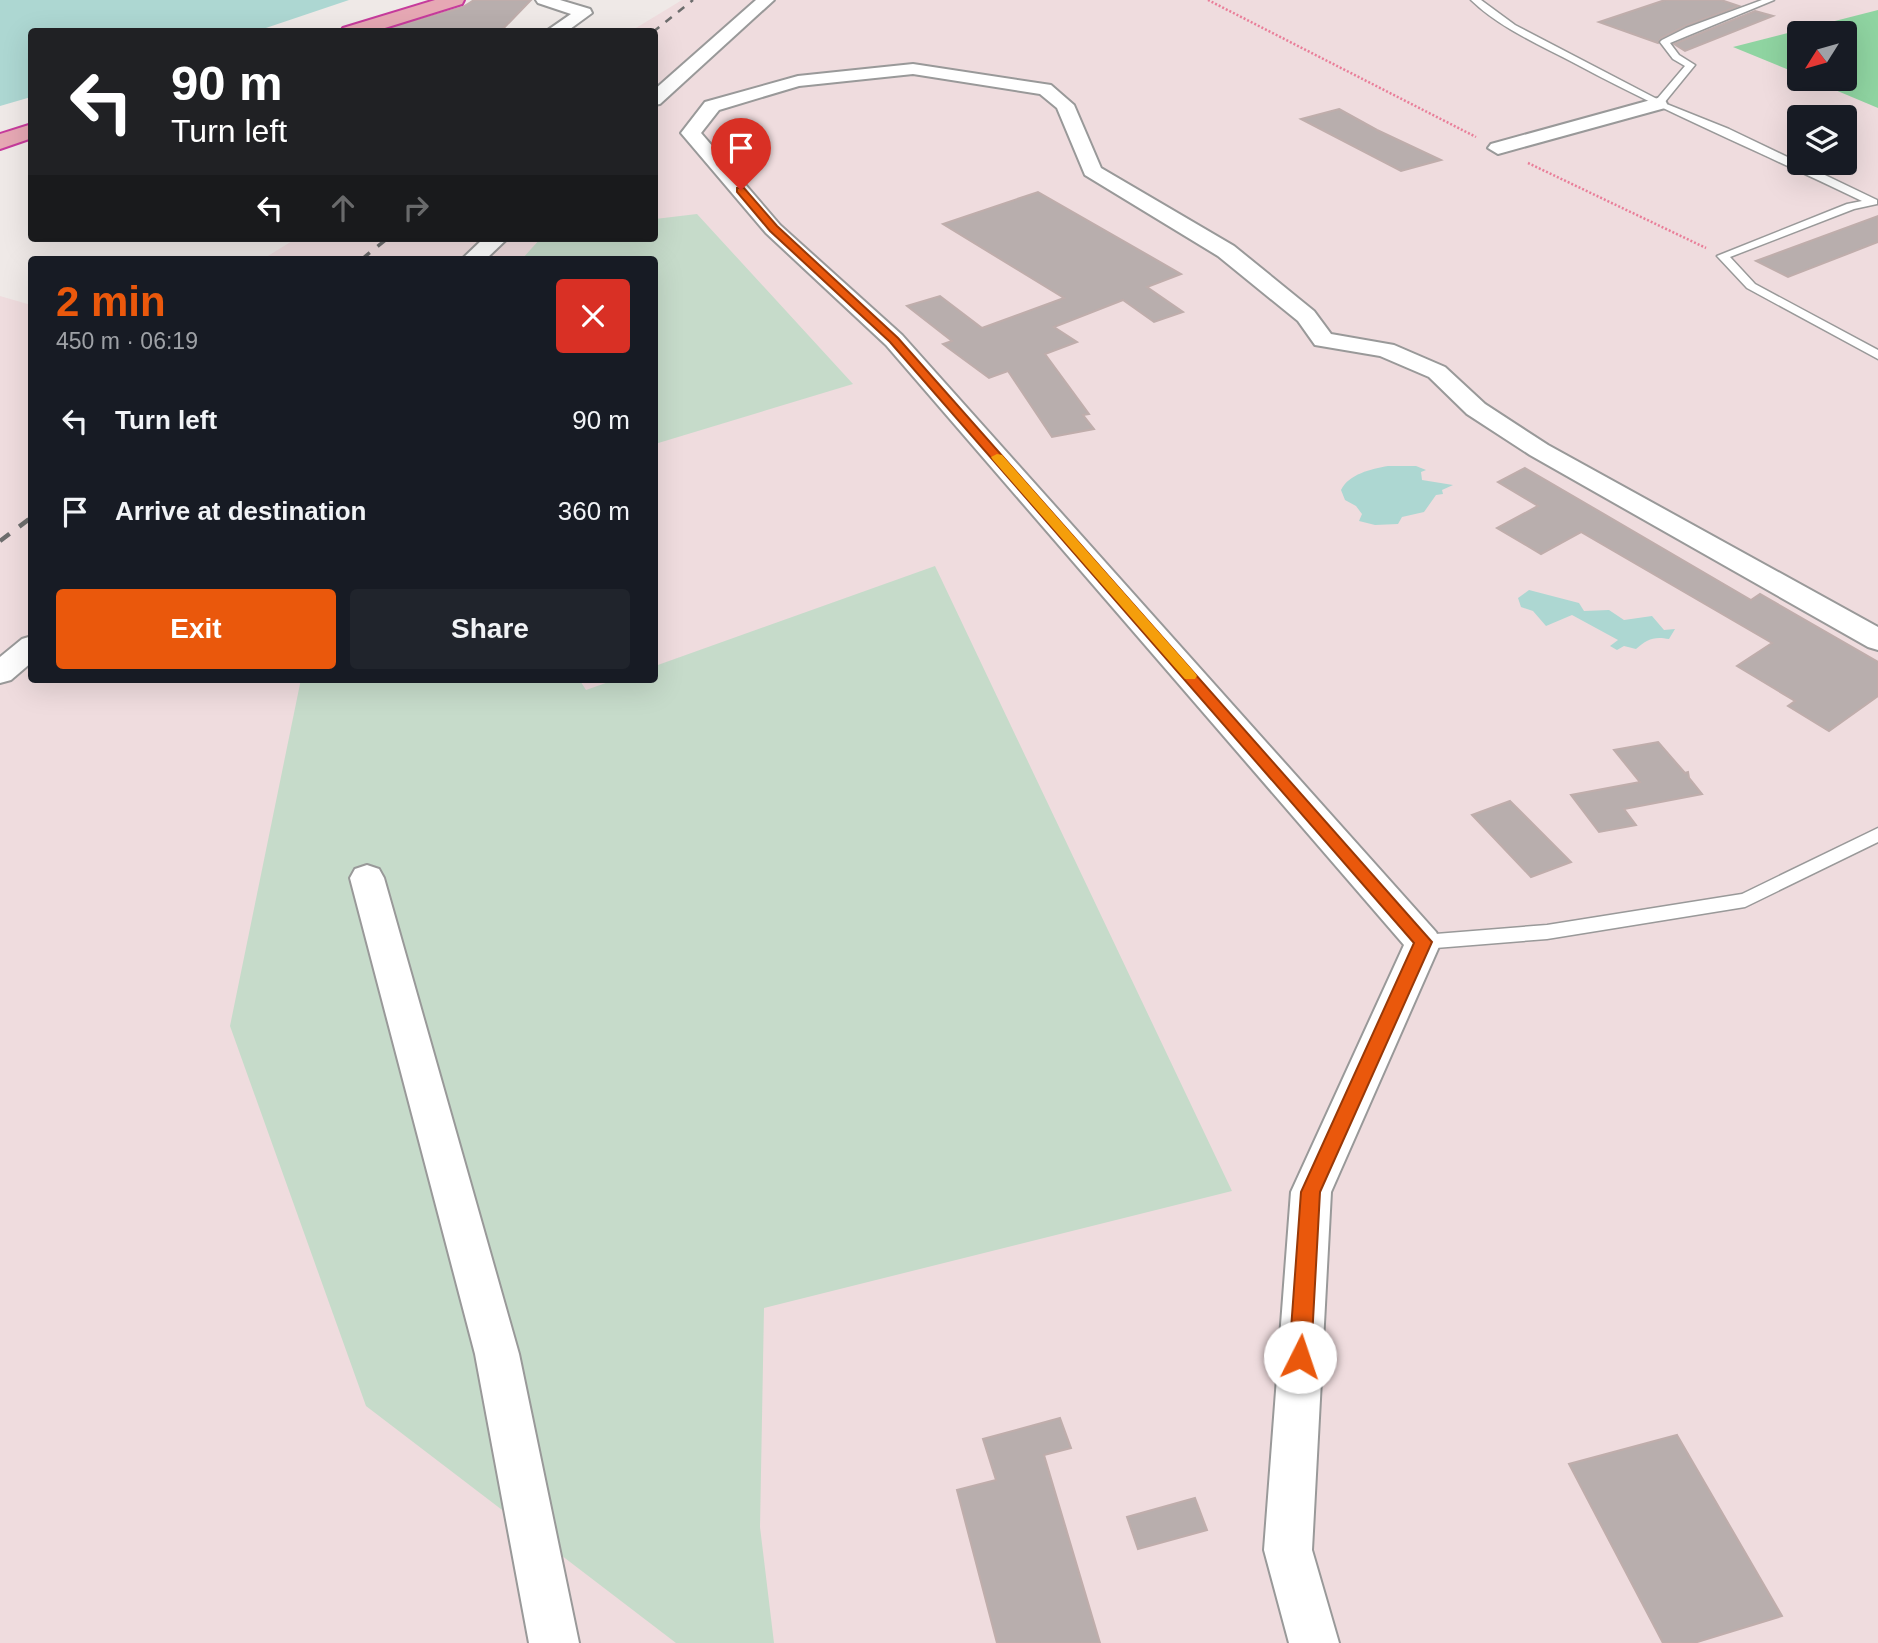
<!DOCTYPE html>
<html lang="en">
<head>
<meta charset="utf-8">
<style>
  body { margin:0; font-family:Arial,sans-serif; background:#20242c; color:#f1f3f6; height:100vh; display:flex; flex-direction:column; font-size:26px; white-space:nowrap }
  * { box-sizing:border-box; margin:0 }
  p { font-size:23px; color:#9ea1a6 }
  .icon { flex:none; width:38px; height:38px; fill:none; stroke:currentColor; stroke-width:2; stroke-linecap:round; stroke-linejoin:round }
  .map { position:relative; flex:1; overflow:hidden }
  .drawer { position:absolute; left:28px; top:256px; width:630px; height:427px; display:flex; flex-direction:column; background:#171b24; border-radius:7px; box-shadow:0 7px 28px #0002 }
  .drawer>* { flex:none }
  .banner { position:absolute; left:28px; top:28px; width:630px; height:214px; border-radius:7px; box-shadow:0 7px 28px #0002; background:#202124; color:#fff; overflow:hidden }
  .needle { width:46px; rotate:233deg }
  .controls { position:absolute; left:1787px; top:21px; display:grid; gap:14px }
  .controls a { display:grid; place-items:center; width:70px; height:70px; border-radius:7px; background:#171b24; box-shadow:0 7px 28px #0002; font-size:35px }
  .pin { position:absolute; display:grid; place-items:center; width:60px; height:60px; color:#fff; margin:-72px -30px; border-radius:50% 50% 50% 0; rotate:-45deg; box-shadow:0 0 7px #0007 }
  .pin .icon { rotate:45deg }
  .me { position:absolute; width:77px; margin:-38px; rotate:4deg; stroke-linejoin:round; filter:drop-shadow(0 0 5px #0008) }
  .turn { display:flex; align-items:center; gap:24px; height:147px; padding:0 28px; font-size:32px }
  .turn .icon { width:91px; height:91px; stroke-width:2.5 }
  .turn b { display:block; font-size:49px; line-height:60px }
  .lanes { display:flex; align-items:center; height:66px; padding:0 28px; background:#0003; justify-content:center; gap:35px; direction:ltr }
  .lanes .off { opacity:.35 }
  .round { display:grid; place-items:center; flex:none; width:74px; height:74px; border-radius:7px; background:#20242c }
  .head { display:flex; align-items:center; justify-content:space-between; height:119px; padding:0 28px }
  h1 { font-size:42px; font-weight:700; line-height:52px; color:#ea580c }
  .cta { display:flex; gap:14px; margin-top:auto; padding:14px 28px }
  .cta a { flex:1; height:80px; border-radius:7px; background:#ea580c; color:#fff; font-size:28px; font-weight:700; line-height:80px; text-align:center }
  .cta a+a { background:#20242c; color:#f1f3f6 }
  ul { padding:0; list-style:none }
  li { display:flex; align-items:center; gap:21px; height:91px; padding:0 28px }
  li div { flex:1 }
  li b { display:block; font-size:26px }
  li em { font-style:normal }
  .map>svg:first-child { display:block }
  .military { fill:#efdcde; fill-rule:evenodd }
  .wetland { fill:#c6dbca }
  .pitch { fill:#8fd4a1 }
  .water { fill:#add7d2 }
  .building { fill:#b8aead; stroke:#bfadab; stroke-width:2 }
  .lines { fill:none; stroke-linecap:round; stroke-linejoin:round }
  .service-casing { stroke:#999; stroke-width:3 }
  .minor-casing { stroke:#999; stroke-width:4 }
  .trunk-casing { stroke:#c63b9c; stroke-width:4 }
  .path { stroke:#e97e99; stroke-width:2.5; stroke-dasharray:2 2; stroke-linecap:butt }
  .service { fill:#fff; fill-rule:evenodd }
  .minor { fill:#fff; fill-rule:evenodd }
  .trunk { fill:#e6a8b4; fill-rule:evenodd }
  .rail-far2 { stroke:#6d6d6d; stroke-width:2.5; stroke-dasharray:8 8; stroke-linecap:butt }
  .rail-far1 { stroke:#6d6d6d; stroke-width:3.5; stroke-dasharray:10 10; stroke-linecap:butt }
  .rail { stroke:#6d6d6d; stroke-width:4.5; stroke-dasharray:12 12; stroke-linecap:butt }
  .route { fill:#ea580c; stroke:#983908; stroke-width:2 }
  .slow { fill:#f59e0b }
</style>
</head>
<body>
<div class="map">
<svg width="1878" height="1643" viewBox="0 0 1878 1643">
  <rect width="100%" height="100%" fill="#efe9e7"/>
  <!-- military -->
  <path class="military" d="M682,0H1878V1643H0V296L31,305L32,679H654V259H263L297,238H654V32L631,31ZM1799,33H1844V79H1799ZM1799,117H1844V163H1799Z"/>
  <!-- wetland -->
  <g class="wetland">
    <polygon points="697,214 853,384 655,444 654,259 522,259 541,238 654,238 655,219"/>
    <polygon points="935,566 1232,1191 764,1308 760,1527 774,1643 676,1643 366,1406 230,1026 301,679 579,679 586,690 617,679 654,679 655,666"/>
  </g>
  <!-- pitch -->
  <polygon class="pitch" points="1878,10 1878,108 1809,79 1844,79 1844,33 1799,33 1799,74 1733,47"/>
  <!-- water -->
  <g class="water">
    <polygon points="0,0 349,0 257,31 32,32 31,97 0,106"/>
    <path d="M1388,466H1416L1426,470L1421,472L1422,480L1453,485L1442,490L1443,494L1436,495L1424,512L1402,517L1398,524L1375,525L1359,521L1362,514L1356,506L1345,500L1341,490C1349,474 1371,469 1388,466Z"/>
    <path d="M1529,590L1579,603L1584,611L1609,610L1624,620L1652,616L1664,630L1675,629L1669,639C1654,636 1647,639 1636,649L1624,646L1617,650L1610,646L1618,640L1572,615L1546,626L1533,611L1521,607L1518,598Z"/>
  </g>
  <!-- building -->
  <g class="building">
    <polygon points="474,0 531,0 500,32 393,32 392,28 463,7"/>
    <polygon points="1665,0 1721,0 1739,6 1685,26 1661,38 1658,43 1599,22"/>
    <polygon points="1755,11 1773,16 1685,51 1674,44"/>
    <polygon points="1339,109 1377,130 1441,160 1401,171 1301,119"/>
    <polygon points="1038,192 1181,274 1147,287 1183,312 1154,322 1123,300 1054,327 1077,342 1045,354 1089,414 1083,415 1094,429 1052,437 1008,371 989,378 943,344 952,341 907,306 940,296 982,328 1064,298 943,224"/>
    <polygon points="1878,216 1878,242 1788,277 1756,261"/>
    <polygon points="1525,468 1751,600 1760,594 1878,662 1878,696 1829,731 1788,706 1795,701 1737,666 1772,643 1581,532 1541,554 1497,528 1538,506 1498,482"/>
    <polygon points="1658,742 1685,773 1688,772 1689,778 1702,794 1624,809 1636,825 1599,832 1571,795 1640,782 1614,750"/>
    <polygon points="1510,801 1571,862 1531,877 1472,815"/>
    <polygon points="1060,1418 1071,1448 1044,1455 1100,1643 997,1643 957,1490 996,1480 983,1439"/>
    <polygon points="1677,1435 1782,1616 1694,1643 1663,1643 1569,1464"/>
    <polygon points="1195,1498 1207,1530 1138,1549 1127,1517"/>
  </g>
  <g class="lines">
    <defs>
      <g id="service">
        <path d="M1471,0H1481L1515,25L1657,99L1685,66L1673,59L1660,42L1662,40L1686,28L1762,0H1774L1670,43L1679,55L1695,65L1664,103L1729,129L1877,200V204L1854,209L1730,257L1755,284L1878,350V359L1747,288L1717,256L1847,204L1862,201C1767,155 1669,114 1576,64C1540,45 1500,28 1471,0Z"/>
        <polygon points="1878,828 1878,842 1745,907 1547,939 1423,949 1416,947 1414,942 1416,937 1423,935 1547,925 1742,894"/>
      </g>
      <g id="minor">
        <polygon points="536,0 560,0 590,9 592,13 566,32 545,32 571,14 538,3"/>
        <polygon points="756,0 774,0 660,104 654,105 654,90"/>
        <polygon points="913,64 1051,85 1074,105 1101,168 1234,246 1314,311 1331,334 1394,345 1445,367 1485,404 1548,445 1878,627 1878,650 1868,647 1530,455 1467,414 1429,377 1380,356 1315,345 1298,321 1218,256 1085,175 1057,108 1040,94 913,74 799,86 719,110 701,133 780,225 902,335 1436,932 1441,942 1331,1192 1312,1550 1339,1643 1289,1643 1264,1550 1291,1192 1404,945 886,345 766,233 681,133 705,102 798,76"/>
        <polygon points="1658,98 1665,100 1667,104 1665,108 1498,154 1488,148 1491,144"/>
        <polygon points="484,238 508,238 486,259 462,259"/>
        <polygon points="32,636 32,662 11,680 0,683 0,657 22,639"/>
        <polygon points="367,865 379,869 384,878 519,1354 579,1643 529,1643 475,1354 350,878 355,869"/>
      </g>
      <g id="trunk">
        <polygon points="435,0 464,0 462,4 372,32 341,32 343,28"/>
        <polygon points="32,124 32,138 0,149 0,134"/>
      </g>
    </defs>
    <!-- service casing -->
    <use href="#service" class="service-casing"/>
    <!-- minor casing -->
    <use href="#minor" class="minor-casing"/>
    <!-- trunk casing -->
    <use href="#trunk" class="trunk-casing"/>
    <!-- path -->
    <g class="path">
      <polyline points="1208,0 1476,137"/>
      <polyline points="1528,163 1706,248"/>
    </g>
    <!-- service -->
    <use href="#service" class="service"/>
    <!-- minor -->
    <use href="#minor" class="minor"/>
    <!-- trunk -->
    <use href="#trunk" class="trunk"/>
    <!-- rail-far2 -->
    <polyline class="rail-far2" points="653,32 693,0"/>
    <!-- rail-far1 -->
    <polyline class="rail-far1" points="362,259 388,238"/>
    <!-- rail -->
    <polyline class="rail" points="0,541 32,517"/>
  </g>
  <!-- route -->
  <polygon class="route" points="737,188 744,188 777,226 898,338 1432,942 1320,1192 1311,1357 1307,1364 1300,1367 1292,1364 1289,1357 1301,1192 1414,943 890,342 770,231 737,192"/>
  <!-- slow -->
  <polygon class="slow" points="997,454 1002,455 1195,673 1197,676 1195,679 1185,679 993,460 991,457"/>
</svg>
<div class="controls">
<a><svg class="needle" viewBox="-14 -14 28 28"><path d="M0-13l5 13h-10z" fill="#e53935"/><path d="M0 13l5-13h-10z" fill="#9ea1a6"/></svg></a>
<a><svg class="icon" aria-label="layers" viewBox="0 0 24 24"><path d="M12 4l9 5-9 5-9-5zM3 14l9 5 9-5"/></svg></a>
</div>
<div class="pin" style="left:741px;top:190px;background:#d93025"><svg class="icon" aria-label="arrive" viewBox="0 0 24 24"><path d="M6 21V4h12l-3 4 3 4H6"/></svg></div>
<svg class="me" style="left:1300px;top:1357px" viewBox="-20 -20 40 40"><circle r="19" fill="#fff"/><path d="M0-13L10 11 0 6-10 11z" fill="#ea580c"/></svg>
<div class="banner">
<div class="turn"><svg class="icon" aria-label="left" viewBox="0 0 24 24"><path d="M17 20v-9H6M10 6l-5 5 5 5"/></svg><div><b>90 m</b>Turn left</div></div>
<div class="lanes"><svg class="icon" aria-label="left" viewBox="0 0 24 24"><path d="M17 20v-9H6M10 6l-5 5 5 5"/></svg><svg class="icon off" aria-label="ahead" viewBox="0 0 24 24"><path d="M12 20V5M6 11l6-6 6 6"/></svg><svg class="icon off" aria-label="right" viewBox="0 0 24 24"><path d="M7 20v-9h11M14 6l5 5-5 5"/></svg></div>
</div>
<section class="drawer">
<div class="head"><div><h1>2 min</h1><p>450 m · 06:19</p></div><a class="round" style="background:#d93025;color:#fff"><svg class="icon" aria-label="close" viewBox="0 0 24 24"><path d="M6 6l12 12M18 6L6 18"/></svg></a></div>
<ul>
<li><svg class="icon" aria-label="left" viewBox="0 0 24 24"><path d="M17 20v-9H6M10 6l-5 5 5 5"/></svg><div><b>Turn left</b></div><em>90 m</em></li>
<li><svg class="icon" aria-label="arrive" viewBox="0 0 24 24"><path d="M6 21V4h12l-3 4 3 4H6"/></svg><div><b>Arrive at destination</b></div><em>360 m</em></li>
</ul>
<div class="cta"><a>Exit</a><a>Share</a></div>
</section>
</div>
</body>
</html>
